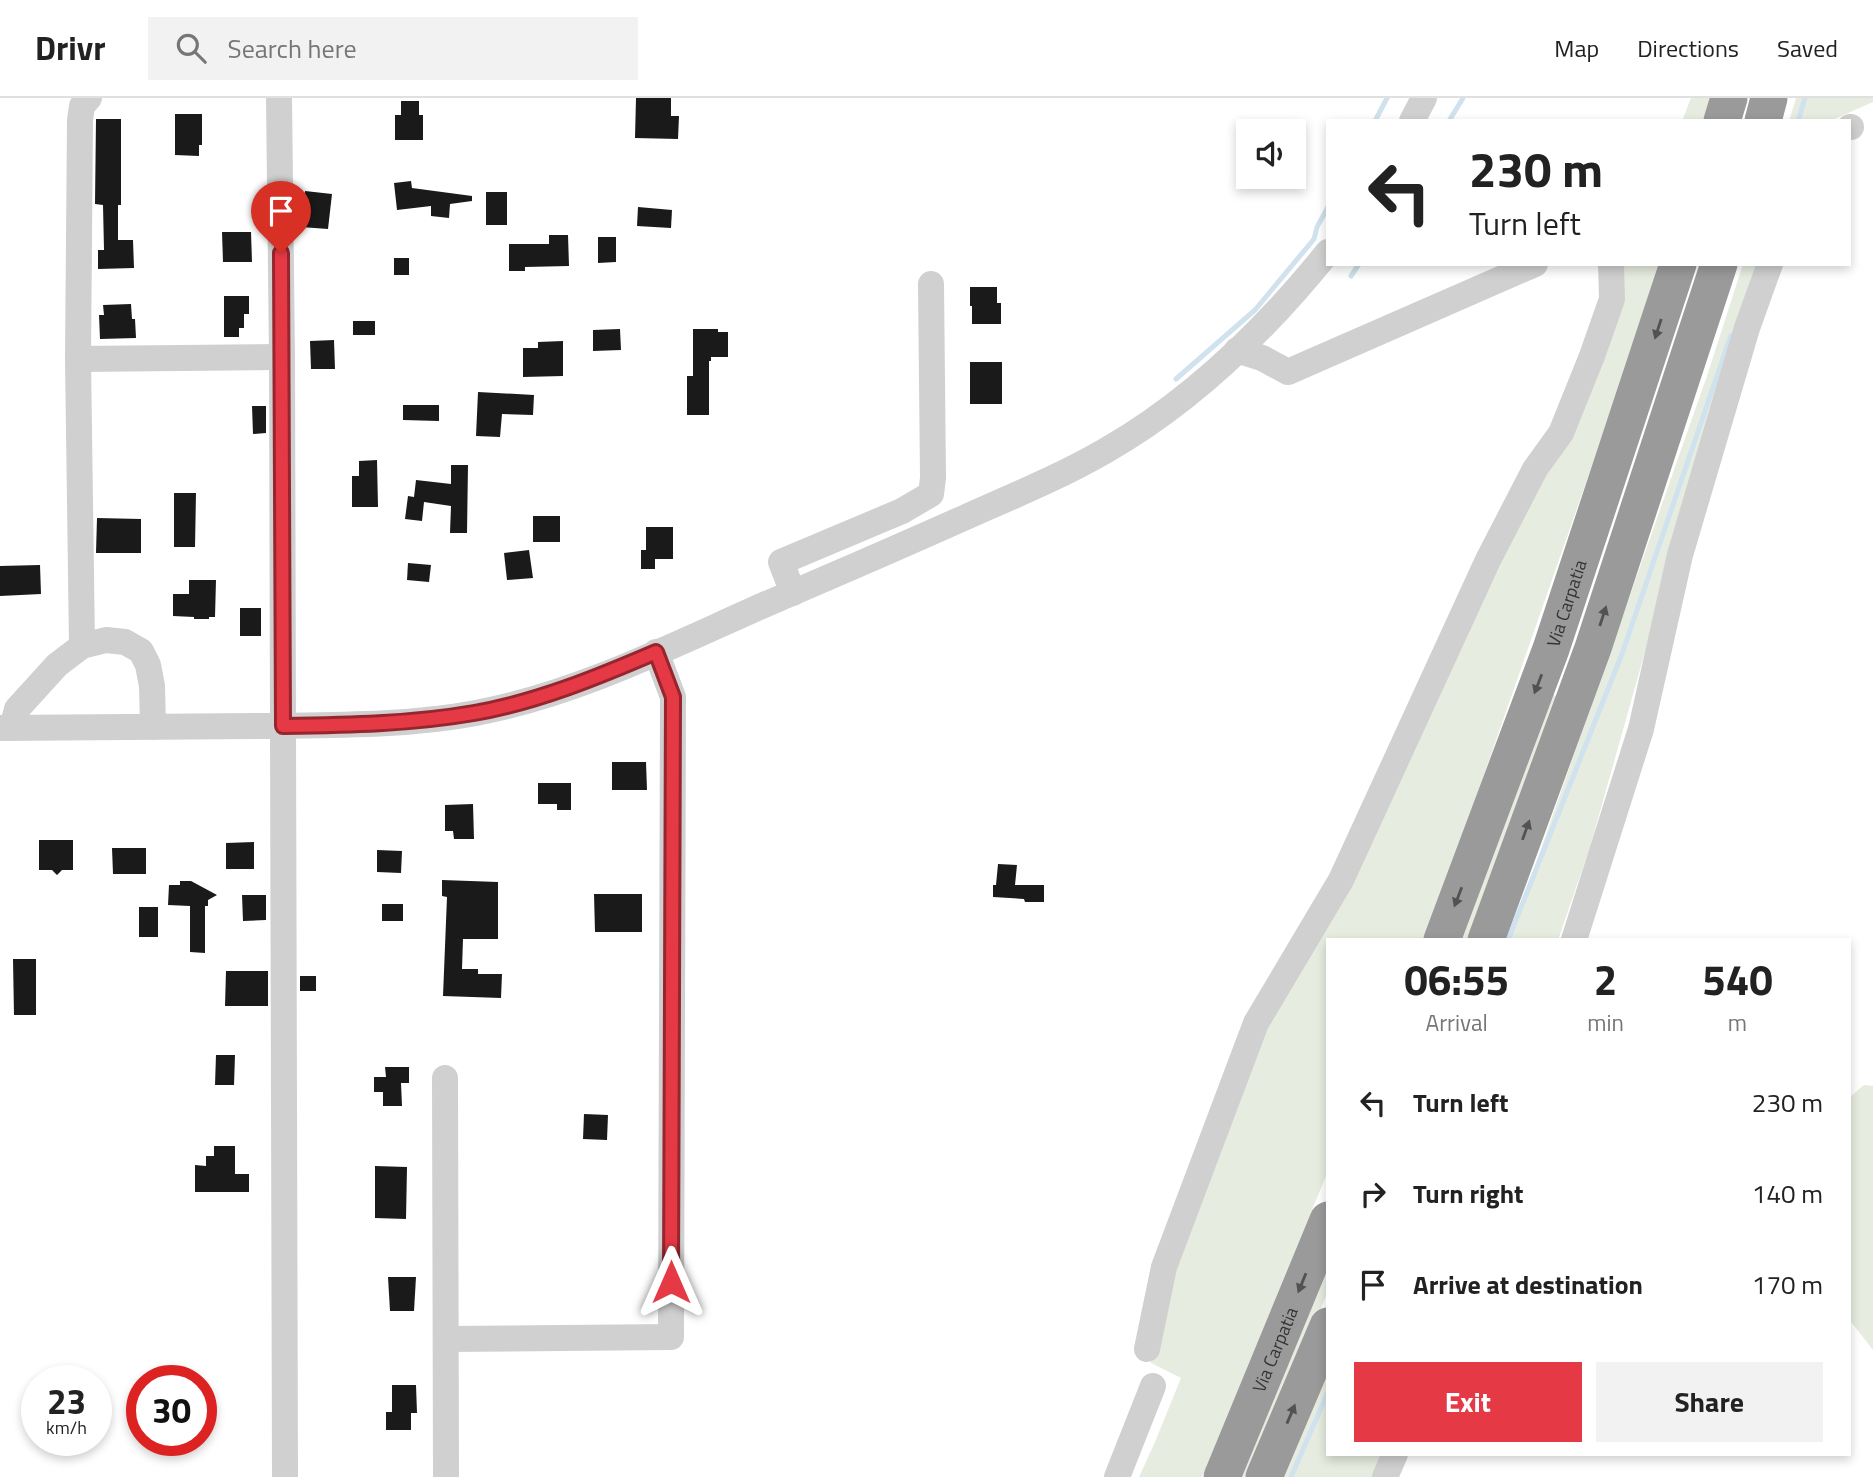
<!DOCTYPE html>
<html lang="en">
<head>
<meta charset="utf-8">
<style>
  body { margin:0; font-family:"Titillium Web",sans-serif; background:#f2f2f2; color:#222; height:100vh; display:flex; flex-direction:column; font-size:26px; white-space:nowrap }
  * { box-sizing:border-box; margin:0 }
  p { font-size:23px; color:#767676 }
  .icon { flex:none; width:38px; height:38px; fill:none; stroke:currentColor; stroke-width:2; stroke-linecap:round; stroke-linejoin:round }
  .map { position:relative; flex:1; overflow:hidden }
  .sheet { position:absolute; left:1326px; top:840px; width:525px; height:518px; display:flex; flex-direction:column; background:#fff; border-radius:0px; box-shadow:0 4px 10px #0003 }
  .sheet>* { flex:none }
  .guide { position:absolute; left:1326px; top:21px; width:525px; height:147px; border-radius:0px; box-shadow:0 4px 10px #0003; background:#fff; color:#222; overflow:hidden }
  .buttons { position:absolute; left:1236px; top:21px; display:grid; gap:14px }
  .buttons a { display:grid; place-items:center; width:70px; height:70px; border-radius:0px; background:#fff; box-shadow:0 4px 10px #0003; font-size:35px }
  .speed { position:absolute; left:21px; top:1267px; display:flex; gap:14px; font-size:35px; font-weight:700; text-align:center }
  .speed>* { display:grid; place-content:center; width:91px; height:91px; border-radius:50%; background:#fff; box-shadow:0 4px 10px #0003; line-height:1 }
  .speed small { font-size:18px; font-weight:400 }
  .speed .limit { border:10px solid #d22; background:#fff; color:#111 }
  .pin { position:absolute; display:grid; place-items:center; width:60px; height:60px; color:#fff; margin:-72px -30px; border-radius:50% 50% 50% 0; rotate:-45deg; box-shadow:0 0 7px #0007 }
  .pin .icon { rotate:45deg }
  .me { position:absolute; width:77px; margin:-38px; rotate:0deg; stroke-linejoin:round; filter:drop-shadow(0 0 5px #0008) }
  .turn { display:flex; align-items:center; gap:24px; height:147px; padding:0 28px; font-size:32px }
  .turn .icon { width:91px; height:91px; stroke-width:2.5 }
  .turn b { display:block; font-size:49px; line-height:60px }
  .eta { display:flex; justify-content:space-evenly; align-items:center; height:119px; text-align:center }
  .eta b { font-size:42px; font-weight:700; line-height:49px }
  .button { display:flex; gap:14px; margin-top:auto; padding:14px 28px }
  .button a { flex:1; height:80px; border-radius:0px; background:#e63946; color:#fff; font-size:28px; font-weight:700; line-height:80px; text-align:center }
  .button a+a { background:#f2f2f2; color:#222 }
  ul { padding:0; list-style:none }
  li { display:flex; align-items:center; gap:21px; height:91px; padding:0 28px }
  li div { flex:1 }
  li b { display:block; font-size:26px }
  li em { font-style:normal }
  header { display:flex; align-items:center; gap:42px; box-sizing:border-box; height:98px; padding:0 35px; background:#fff; border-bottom:2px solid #e0e0e0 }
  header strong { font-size:33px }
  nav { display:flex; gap:38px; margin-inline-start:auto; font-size:24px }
  .search { width:490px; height:63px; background:#f2f2f2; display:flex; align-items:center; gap:18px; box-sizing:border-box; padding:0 24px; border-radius:0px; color:#767676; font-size:26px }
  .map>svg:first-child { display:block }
  .green { fill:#e6ecdf }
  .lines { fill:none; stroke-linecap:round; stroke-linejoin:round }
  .stream { stroke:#cfe2ee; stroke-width:5 }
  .building { fill:#1a1a1a }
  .minor { stroke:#d0d0d0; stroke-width:26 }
  .highway { stroke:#9a9a9a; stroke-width:37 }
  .oneway { fill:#525252 }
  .route-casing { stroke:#96252e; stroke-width:18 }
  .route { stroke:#e63946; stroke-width:12 }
  .labels { text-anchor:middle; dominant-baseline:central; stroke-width:7; stroke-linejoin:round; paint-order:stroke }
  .street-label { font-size:18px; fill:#333; stroke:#fff }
</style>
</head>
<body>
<header>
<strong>Drivr</strong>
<div class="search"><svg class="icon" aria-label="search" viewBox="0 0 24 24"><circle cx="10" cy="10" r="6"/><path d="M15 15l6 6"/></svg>Search here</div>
<nav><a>Map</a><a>Directions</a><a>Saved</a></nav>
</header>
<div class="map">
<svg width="1873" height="1379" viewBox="0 0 1873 1379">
  <rect width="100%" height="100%" fill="#fff"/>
  <!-- green -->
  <g class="green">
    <polygon points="1691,0 1710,0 1703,23 1682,23"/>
    <polygon points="1796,0 1873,0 1873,4 1830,23 1789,23"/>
    <polygon points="1619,166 1658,166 1627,267 1443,794 1423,842 1328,842 1328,1073 1202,1379 1139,1379 1155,1344 1181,1280 1151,1265 1152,1245 1165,1184 1264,925 1485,486"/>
    <polygon points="1743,166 1765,166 1683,419 1590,749 1558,842 1509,842 1708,275"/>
    <polygon points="1550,595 1559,600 1470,842 1460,842"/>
    <polygon points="1864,987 1873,988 1873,1252 1852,1225 1850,1224 1850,999"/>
    <polygon points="1328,1168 1328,1194 1247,1379 1242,1379"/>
    <polygon points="1328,1274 1328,1356 1388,1356 1378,1379 1284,1379"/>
  </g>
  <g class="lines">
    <!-- stream -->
    <g class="stream">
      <polyline points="1375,23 1387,0"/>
      <polyline points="1449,23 1463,0"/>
      <polyline points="1798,23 1805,0"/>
      <polyline points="1351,178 1359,166"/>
      <polyline points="1176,281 1255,212 1314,141 1317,129 1328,109"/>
      <polyline points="1508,842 1622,556 1731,237"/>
      <polyline points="1291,1379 1328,1294"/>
    </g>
  </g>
  <!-- building -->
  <g class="building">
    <polygon points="636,0 671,0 671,18 679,18 678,41 635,40"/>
    <polygon points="401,3 419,3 419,17 423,17 423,42 395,42 395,17 401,17"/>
    <polygon points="175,16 202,16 202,47 199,47 199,58 175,57"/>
    <polygon points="96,21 121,21 121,107 118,107 118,142 133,142 134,170 98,171 98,152 104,152 103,107 95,106"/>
    <polygon points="411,83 412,90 472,98 472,103 450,106 449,120 431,118 431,108 397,112 394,85"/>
    <polygon points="305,93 332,96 328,131 301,129"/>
    <rect x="486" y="94" width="21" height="33"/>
    <polygon points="638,109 672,112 671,130 637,128"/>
    <polygon points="222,134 251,134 252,164 223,164"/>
    <polygon points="549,137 568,137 569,168 525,169 525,173 509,173 509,146 549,146"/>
    <polygon points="598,139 616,139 616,164 598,165"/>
    <rect x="394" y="160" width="15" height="17"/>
    <polygon points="970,189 997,189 997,205 1001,205 1001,226 972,226 972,208 970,208"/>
    <polygon points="224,198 249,198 249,216 244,216 244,230 239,230 239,239 224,239"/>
    <polygon points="131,206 132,221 135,221 136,240 100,241 99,217 104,217 103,207"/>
    <rect x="353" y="223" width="22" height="14"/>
    <polygon points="620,231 621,252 593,253 593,232"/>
    <polygon points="693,231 718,231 718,234 728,234 728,259 711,259 711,263 709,263 709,317 687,317 687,278 693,278"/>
    <polygon points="334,242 335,271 311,271 310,243"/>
    <polygon points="563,243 563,278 523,279 523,250 538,250 538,244"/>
    <rect x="970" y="264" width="32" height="42"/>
    <polygon points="478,294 534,297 533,317 502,316 500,339 476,338"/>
    <polygon points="403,307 439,307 439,323 403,322"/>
    <polygon points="252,308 266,308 266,335 253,336"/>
    <polygon points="377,362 378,409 352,409 352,378 359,378 359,363"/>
    <polygon points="451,367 468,367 467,435 450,435 451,408 424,404 422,423 405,421 408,398 414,399 416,382 451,386"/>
    <polygon points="174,395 196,395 195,449 174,449"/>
    <rect x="533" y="418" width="27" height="26"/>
    <polygon points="97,420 141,421 141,455 96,455"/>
    <polygon points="646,429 673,429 673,461 655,461 655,471 641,471 641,452 646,452"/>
    <polygon points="529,452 533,480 507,482 504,455"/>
    <polygon points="408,465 431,467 429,484 407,482"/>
    <polygon points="40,467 41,496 0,498 0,468"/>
    <polygon points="189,482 216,482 215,519 209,519 209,521 194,521 194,519 173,518 173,496 189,496"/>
    <rect x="240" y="510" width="21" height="28"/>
    <polygon points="612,664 646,664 647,692 612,692"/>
    <polygon points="538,685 571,685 571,712 557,712 557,706 538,706"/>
    <polygon points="473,706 474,741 454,741 453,733 445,733 445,707"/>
    <polygon points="39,742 73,742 73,772 62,772 57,777 52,772 39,772"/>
    <polygon points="254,744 254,771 226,771 226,745"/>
    <polygon points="112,750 146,750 146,776 113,776"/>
    <polygon points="377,752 402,753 401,775 377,774"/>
    <polygon points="998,766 1017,767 1015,787 1044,787 1044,804 1025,804 1024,801 993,799 993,787 996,787"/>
    <polygon points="442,782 498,784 498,841 463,841 462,871 478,871 478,876 502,876 501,900 443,898 447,799 442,798"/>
    <polygon points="180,783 191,783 217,797 208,802 208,808 205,808 205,855 190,854 190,808 168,807 169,787 180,787"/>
    <polygon points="594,796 642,796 642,834 595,834"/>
    <polygon points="242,797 266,797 266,822 243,823"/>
    <rect x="382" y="806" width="21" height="17"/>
    <rect x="139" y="809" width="19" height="30"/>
    <polygon points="13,861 36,861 36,917 14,917"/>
    <polygon points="226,873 268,873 268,908 225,908"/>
    <rect x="300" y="878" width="16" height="15"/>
    <polygon points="216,957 235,957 234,987 215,987"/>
    <polygon points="385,969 409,969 409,985 401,985 402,1008 383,1008 383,994 374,994 374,979 386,979"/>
    <polygon points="584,1016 608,1017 607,1042 583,1041"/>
    <polygon points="214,1048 235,1048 235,1076 249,1076 249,1094 195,1094 195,1067 206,1068 206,1058 214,1058"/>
    <polygon points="375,1068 407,1069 406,1121 375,1120"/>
    <polygon points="388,1179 416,1179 414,1213 390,1213"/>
    <polygon points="392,1287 416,1287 417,1315 411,1315 411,1332 386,1332 386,1314 392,1314"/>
  </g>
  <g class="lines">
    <!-- minor -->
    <g class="minor">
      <polyline points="279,0 282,259 285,1379"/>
      <polyline points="1412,23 1424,0"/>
      <polyline points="1850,29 1851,29"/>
      <polyline points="1237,252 1262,260 1288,274 1535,166"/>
      <polyline points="78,261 282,259"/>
      <polyline points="793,495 781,464 902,413 931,396 933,380 931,186"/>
      <polyline points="82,548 78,261 80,22 82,8 89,0"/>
      <path d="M0,630C88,630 176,629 264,628C334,627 407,628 476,615C577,596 671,548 764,507C832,478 899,449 966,419C1013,398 1060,379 1105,353C1191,304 1266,231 1328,154"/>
      <polyline points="12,630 17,611 57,567 82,548 106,542 125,544 141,553 148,567 152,588 153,629"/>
      <polyline points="1574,842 1641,631 1680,457 1747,230 1770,166"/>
      <polyline points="445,980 446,1379"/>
      <polyline points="446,1241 671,1239 673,599 656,554"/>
      <polyline points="1147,1251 1164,1169 1256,925 1341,782 1488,462 1535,371 1561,335 1592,258 1612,201 1611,166"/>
      <polyline points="1117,1379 1153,1288"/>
      <polyline points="1385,1379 1395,1356"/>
    </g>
    <!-- highway -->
    <g class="highway">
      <polyline points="1722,23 1729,0"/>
      <polyline points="1763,23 1769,0"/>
      <path id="s1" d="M1442,842L1551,551L1678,166"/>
      <polyline points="1486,842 1593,550 1719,166"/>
      <path id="s2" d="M1222,1379L1328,1122"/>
      <polyline points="1264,1379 1328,1228"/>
    </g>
  </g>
  <!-- one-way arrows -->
  <defs><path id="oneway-solid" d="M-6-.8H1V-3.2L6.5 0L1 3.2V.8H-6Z" transform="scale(1.75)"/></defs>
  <g class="oneway">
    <use href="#oneway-solid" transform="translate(1658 231) rotate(108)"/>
    <use href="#oneway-solid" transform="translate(1603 518) rotate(-72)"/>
    <use href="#oneway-solid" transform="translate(1538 586) rotate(111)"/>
    <use href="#oneway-solid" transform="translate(1526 732) rotate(-70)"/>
    <use href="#oneway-solid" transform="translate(1458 799) rotate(111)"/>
    <use href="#oneway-solid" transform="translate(1302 1185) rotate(112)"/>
    <use href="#oneway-solid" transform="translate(1291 1316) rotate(-67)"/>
  </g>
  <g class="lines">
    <defs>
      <path id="route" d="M281,155L283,628C347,627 411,626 474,615C537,604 598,579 656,554L673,599L671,1184"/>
    </defs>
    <!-- route casing -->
    <use href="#route" class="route-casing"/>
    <!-- route -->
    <use href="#route" class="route"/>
  </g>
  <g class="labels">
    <!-- street labels -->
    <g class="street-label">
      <text stroke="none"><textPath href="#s1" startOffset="359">Via Carpatia</textPath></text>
      <text stroke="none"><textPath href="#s2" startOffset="138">Via Carpatia</textPath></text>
    </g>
  </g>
</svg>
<div class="buttons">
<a><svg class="icon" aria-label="sound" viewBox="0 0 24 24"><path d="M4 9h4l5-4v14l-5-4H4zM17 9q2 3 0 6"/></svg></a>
</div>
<div class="speed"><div>23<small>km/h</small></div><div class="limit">30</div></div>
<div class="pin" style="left:281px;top:155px;background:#d93025"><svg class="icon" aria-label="arrive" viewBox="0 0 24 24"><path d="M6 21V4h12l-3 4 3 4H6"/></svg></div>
<svg class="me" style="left:671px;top:1184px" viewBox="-20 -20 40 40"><path d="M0-17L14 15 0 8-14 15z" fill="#e63946" stroke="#fff" stroke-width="4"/></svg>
<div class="guide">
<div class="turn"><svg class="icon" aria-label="left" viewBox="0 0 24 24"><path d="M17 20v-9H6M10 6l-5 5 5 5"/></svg><div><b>230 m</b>Turn left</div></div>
</div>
<section class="sheet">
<div class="eta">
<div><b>06:55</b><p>Arrival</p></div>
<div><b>2</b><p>min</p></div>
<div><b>540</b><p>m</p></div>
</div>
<ul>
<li><svg class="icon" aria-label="left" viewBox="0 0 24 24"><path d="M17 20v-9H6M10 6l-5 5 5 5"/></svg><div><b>Turn left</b></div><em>230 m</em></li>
<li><svg class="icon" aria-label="right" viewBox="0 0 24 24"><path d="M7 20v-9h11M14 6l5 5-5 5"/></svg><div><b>Turn right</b></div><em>140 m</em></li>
<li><svg class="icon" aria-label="arrive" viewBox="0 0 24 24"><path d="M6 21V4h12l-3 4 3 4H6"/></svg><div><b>Arrive at destination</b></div><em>170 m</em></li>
</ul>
<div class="button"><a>Exit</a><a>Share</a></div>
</section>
</div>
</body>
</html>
